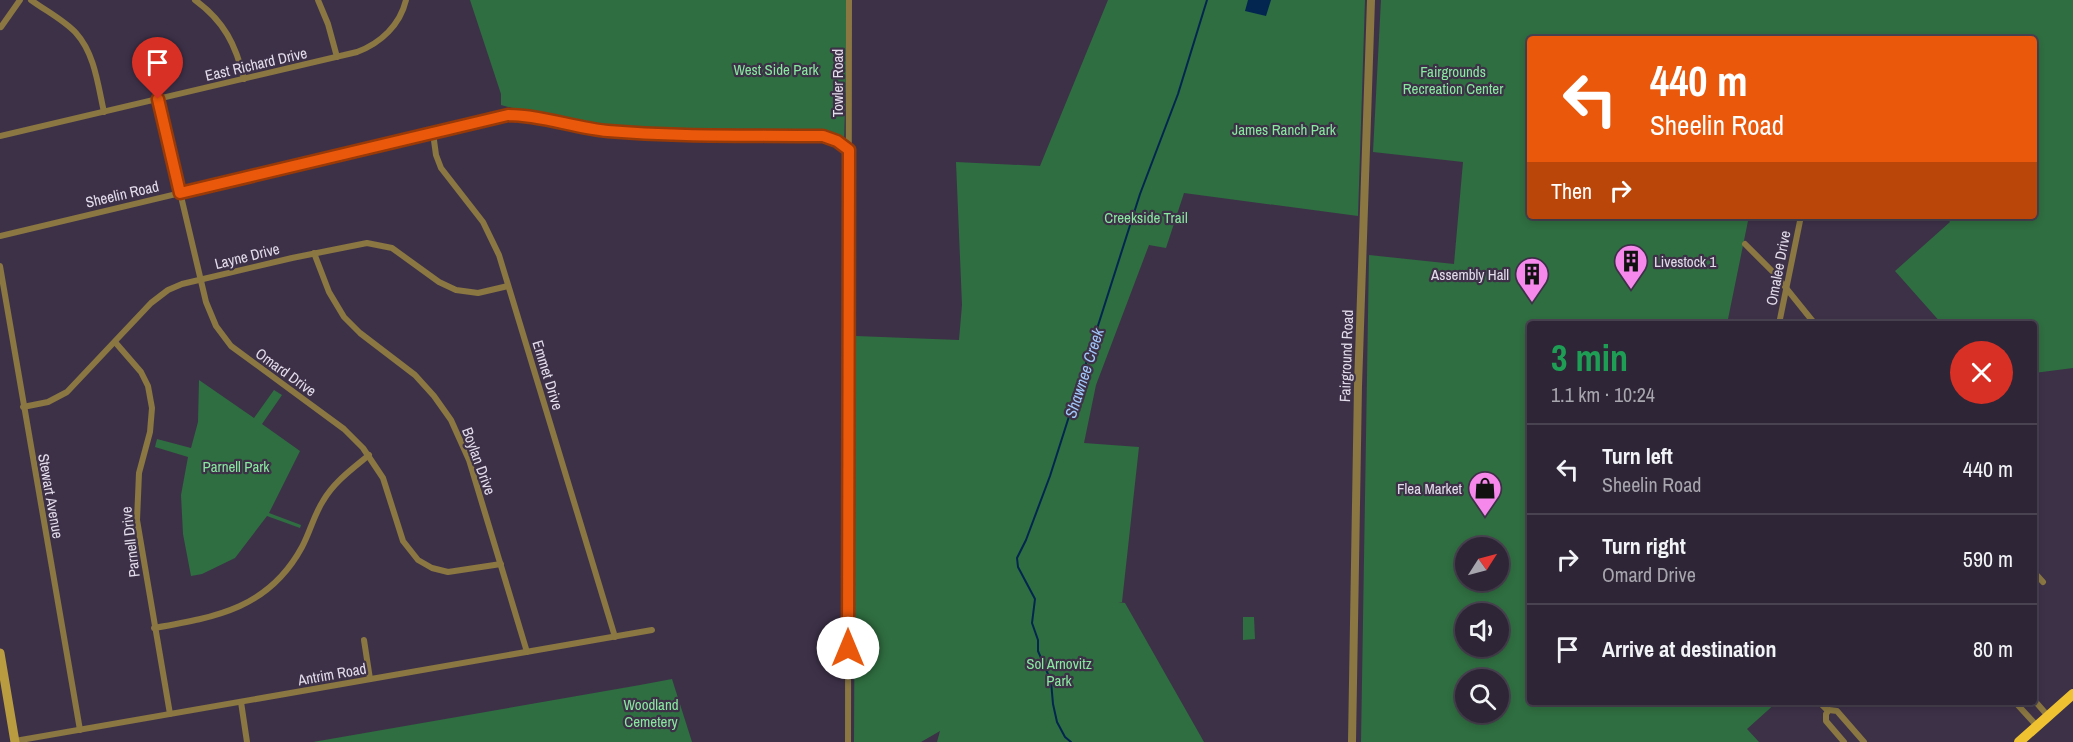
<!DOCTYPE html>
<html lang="en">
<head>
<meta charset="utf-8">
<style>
  body { margin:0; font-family:"Archivo Narrow",sans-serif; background:#362d3e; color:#f1f3f6; height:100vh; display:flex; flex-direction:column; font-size:22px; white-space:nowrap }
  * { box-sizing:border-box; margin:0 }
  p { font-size:20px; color:#a7a5ad }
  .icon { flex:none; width:33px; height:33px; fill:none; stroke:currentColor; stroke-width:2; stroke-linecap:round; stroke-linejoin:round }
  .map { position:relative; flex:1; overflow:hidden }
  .drawer { position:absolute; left:1527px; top:321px; width:510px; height:384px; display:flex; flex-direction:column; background:#2e2536; border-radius:6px; box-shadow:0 3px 9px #0003,0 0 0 2px #494251 }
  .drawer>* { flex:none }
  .banner { position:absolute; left:1527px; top:36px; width:510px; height:183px; border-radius:6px; box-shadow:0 3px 9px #0003,0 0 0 2px #494251; background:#ea580c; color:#fff; overflow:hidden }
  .needle { width:39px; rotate:54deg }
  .buttons { position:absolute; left:1455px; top:537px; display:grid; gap:12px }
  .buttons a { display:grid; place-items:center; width:54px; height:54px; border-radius:50%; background:#2e2536; box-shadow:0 3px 9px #0003,0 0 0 2px #494251; font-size:30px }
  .pin { position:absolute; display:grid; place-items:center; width:51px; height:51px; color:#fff; margin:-62px -26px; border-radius:50% 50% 50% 0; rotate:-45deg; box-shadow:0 0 6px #0007 }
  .pin .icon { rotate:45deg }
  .me { position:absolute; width:66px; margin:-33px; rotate:0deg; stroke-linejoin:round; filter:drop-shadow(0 0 4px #0008) }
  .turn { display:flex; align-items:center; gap:21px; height:126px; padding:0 24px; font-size:27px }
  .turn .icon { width:78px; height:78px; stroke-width:2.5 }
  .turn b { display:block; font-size:42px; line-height:51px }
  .then { display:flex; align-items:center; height:57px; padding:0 24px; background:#0003; gap:12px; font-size:22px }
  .round { display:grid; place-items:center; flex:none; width:63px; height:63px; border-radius:32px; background:#362d3e }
  .overview { display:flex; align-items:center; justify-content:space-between; height:102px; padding:0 24px }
  h1 { font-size:36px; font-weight:700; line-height:45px; color:#1e9e55 }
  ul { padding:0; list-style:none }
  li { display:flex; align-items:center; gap:18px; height:90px; padding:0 24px; border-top:2px solid #494251 }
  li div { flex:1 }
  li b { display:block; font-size:22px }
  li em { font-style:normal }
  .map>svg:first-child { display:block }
  .green { fill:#2f6e40; fill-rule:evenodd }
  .water { fill:#032650 }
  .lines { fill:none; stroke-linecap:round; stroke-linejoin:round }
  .stream { stroke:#032650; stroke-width:2 }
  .minor { stroke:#8a7742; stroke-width:6 }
  .tertiary { stroke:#8a7742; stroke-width:8 }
  .secondary { stroke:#b99b40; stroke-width:9 }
  .trunk { stroke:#eec231; stroke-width:10 }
  .route-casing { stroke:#983908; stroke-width:15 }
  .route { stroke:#ea580c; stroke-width:10 }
  .labels { text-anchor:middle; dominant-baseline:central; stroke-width:4.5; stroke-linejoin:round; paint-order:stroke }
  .street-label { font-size:15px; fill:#e3dceb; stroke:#3d3148 }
  .park-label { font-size:15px; fill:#88e99f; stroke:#3d3148 }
  .poi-label { font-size:15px; fill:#e3dceb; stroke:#3d3148; text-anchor:end }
  .water-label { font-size:16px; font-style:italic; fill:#a1c7fa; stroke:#3d3148 }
</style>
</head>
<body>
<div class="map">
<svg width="2073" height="742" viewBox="0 0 2073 742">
  <rect width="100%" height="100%" fill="#3d3148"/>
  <!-- green -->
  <g class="green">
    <polygon points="470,0 848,0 844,145 746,135 655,135 595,130 501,105 501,94"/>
    <polygon points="1108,0 1365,0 1358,216 1184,193 1166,248 1149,245 1096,385 1084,443 1139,447 1122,602 1118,602 1125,603 1204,742 937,742 940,731 921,742 854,742 856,336 959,340 962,305 956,162 1040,166"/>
    <path d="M1381,0H2073V368L2034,373V324H1942L1895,271L1950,222L1945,216H2034V39H1530V216H1749L1727,324H1530V702H1777L1747,729L1759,742H1361L1369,255L1454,264L1463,162L1373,152ZM1466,548H1498V580H1466ZM1466,614H1498V646H1466ZM1466,680H1498V712H1466Z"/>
    <polygon points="199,380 254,418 274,390 282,395 262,424 300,451 269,513 301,525 300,528 267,516 235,558 202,574 191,576 183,534 181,495 188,457 155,447 157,439 191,448 198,422"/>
    <polygon points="1243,617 1254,617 1255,639 1243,640"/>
    <polygon points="672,679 692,742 313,742 640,685"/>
  </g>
  <!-- water -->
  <polygon class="water" points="1248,0 1271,0 1266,16 1245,11"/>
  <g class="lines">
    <!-- stream -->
    <polyline class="stream" points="1071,742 1065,737 1057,722 1053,704 1051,681 1038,651 1038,640 1032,623 1035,599 1018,567 1017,558 1026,540 1050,476 1140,194 1178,94 1207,0"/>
    <!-- minor -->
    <g class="minor">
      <path d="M31,0C46,11 64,20 76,33C95,54 98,86 104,112"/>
      <path d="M195,0C224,21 236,45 244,79"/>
      <polyline points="318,0 328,24 337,57"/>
      <polyline points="1,27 20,0"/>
      <polyline points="158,99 206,302 216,326 231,346 344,429 363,448 383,478 403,541 418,560 432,568 448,572 501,564"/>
      <polyline points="433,133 436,155 441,168 483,222 499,255 615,637"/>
      <path d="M0,136L357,52C381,43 400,25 406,0"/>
      <polyline points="0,236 508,115 531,117 595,130 655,135 823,136 837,141 849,150"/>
      <polyline points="1745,244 1774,273 1815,324"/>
      <polyline points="314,253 329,292 344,317 360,333 415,375 434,396 451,420 469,460 527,652"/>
      <polyline points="0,266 80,730"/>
      <polyline points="1779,324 1801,216"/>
      <polyline points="115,342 141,372 148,386 152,408 150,432 139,473 137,520 170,714"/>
      <polyline points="23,407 48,402 67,392 151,303 168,290 182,284 292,258 367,243 392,248 439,282 456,290 478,293 508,286"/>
      <polyline points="2034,572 2043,582"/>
      <path d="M154,628C217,617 269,608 302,547C310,532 314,515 323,501C334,482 352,469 369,455"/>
      <polyline points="364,640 370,679"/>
      <polyline points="2034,700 2048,716"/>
      <polyline points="241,702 247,742"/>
      <polyline points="1819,702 1828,711"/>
      <polyline points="2015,702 2037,726"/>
      <polyline points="15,741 652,630"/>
      <polyline points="848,742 849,0"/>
      <polyline points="1844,742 1826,721 1826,714 1829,710 1837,711 1864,742"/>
    </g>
    <!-- tertiary -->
    <polyline class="tertiary" points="1352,742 1358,386 1371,0"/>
    <!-- secondary -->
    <polyline class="secondary" points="0,653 15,742"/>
    <!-- trunk -->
    <polyline class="trunk" points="2019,742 2073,694"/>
  </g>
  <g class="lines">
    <defs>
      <path id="route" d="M158,99L180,193L508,115C542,115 574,128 608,131C679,137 751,135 823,136L837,141L849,150L848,648"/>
    </defs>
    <!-- route casing -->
    <use href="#route" class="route-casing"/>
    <!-- route -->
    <use href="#route" class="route"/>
  </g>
  <!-- icons -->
  <defs>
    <symbol id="building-pin" viewBox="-11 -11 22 30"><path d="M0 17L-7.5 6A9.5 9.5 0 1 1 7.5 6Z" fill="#f688ec" stroke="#3d3148"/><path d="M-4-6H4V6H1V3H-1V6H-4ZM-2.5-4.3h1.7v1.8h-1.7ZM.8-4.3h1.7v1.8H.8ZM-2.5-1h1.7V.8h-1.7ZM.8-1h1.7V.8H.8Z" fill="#111"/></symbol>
    <symbol id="shop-pin" viewBox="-11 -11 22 30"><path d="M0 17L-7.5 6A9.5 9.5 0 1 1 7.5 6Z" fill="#f688ec" stroke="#3d3148"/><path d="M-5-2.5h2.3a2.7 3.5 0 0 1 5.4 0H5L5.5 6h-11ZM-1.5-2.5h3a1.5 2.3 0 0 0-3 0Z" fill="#111"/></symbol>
  </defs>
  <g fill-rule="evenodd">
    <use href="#building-pin" x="1612" y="242" width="38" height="52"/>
    <use href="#building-pin" x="1513" y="255" width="38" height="52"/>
    <use href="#shop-pin" x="1466" y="469" width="38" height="52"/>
  </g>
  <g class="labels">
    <!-- street labels -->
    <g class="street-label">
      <text transform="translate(256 64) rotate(-13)">East Richard Drive</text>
      <text transform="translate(837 83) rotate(-90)">Towler Road</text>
      <text transform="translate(122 194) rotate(-13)">Sheelin Road</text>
      <text transform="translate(247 256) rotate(-14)">Layne Drive</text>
      <text transform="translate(1778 268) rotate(-79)">Omalee Drive</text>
      <text transform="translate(1346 356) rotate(-88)">Fairground Road</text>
      <text transform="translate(286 372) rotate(36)">Omard Drive</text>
      <text transform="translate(548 375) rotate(73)">Emmet Drive</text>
      <text transform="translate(479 461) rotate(70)">Boylan Drive</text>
      <text transform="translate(51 496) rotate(80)">Stewart Avenue</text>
      <text transform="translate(130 542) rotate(-97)">Parnell Drive</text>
      <text transform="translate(332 674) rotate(-10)">Antrim Road</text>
    </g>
    <!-- park labels -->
    <g class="park-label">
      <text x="776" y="69">West Side Park</text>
      <text x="1453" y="71">Fairgrounds<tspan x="1453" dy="17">Recreation Center</tspan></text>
      <text x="1284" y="129">James Ranch Park</text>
      <text x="1146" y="217">Creekside Trail</text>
      <text x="236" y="466">Parnell Park</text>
      <text x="1059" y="663">Sol Arnovitz<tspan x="1059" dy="17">Park</tspan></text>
      <text x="651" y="704">Woodland<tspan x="651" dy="17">Cemetery</tspan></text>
    </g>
    <!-- poi labels -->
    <g class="poi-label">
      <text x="1654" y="261" text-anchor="start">Livestock 1</text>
      <text x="1509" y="274">Assembly Hall</text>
      <text x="1462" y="488">Flea Market</text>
    </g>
    <!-- water labels -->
    <g class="water-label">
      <text transform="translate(1084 373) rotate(-72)">Shawnee Creek</text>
    </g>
  </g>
</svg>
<div class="buttons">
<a><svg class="needle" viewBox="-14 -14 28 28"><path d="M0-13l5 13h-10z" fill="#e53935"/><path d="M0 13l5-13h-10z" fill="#a7a5ad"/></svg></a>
<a><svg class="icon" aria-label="sound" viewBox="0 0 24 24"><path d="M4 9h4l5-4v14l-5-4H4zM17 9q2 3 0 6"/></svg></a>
<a><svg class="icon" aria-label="search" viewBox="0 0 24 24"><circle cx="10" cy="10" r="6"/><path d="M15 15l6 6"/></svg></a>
</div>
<div class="pin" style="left:158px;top:99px;background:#d93025"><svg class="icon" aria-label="arrive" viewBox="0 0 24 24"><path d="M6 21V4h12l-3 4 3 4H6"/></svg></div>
<svg class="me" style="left:848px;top:648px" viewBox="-20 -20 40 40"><circle r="19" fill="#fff"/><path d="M0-13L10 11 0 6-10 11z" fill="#ea580c"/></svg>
<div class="banner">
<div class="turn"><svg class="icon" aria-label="left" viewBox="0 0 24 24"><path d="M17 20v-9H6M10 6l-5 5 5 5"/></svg><div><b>440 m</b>Sheelin Road</div></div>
<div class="then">Then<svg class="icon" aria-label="right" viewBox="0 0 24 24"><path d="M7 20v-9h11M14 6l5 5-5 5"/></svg></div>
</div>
<section class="drawer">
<div class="overview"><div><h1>3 min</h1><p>1.1 km · 10:24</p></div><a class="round" style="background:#d93025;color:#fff"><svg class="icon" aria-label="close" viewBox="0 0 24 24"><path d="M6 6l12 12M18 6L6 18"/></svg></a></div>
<ul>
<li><svg class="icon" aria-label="left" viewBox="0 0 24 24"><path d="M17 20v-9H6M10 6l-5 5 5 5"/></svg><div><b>Turn left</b><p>Sheelin Road</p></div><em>440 m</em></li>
<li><svg class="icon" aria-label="right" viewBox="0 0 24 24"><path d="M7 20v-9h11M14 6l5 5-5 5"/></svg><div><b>Turn right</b><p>Omard Drive</p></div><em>590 m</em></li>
<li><svg class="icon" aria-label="arrive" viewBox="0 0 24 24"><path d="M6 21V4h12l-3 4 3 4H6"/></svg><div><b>Arrive at destination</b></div><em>80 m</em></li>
</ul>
</section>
</div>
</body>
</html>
